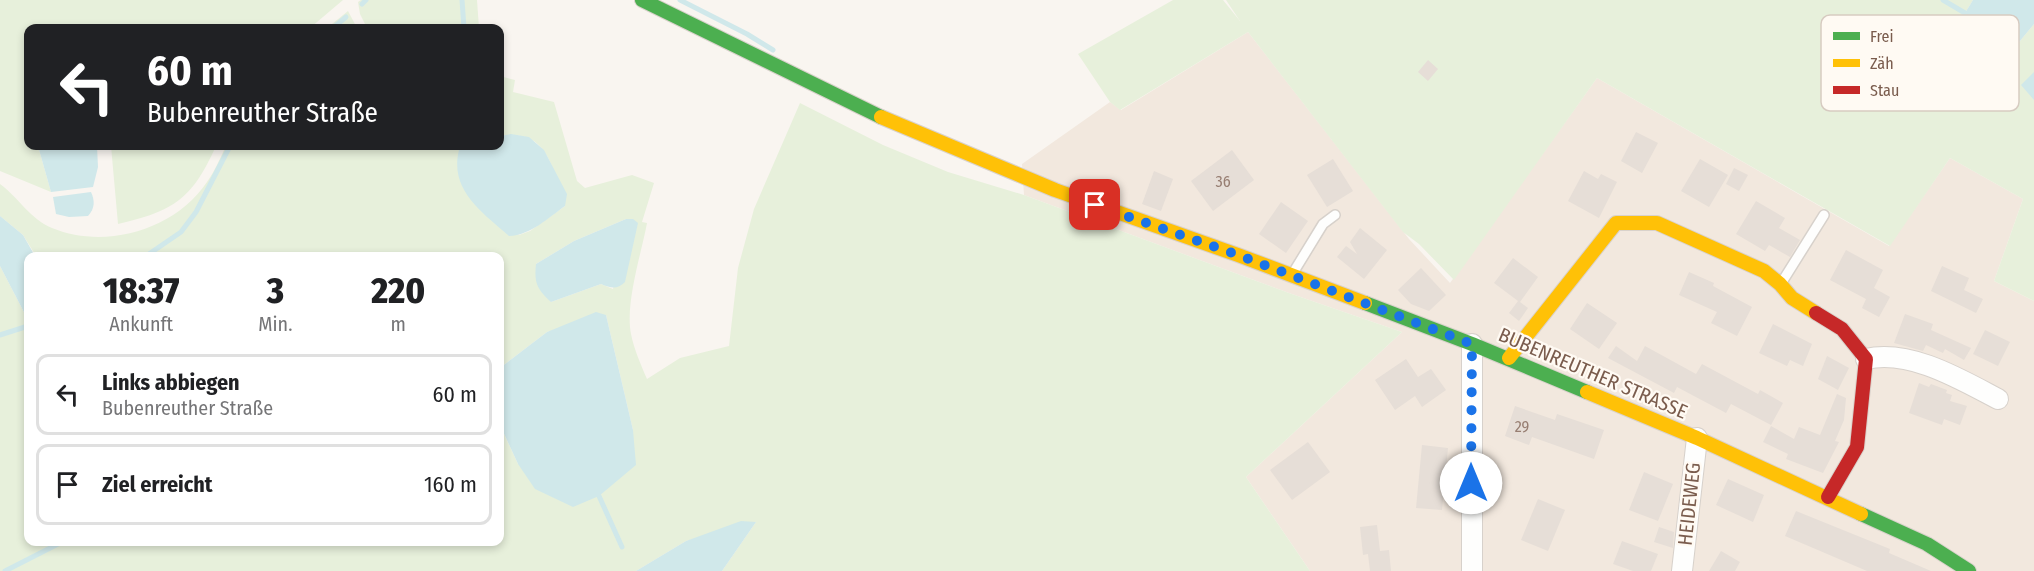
<!DOCTYPE html>
<html lang="de">
<head>
<meta charset="utf-8">
<style>
  body { margin:0; font-family:"Fira Sans Condensed",sans-serif; background:#f2f2f2; color:#202124; height:100vh; display:flex; flex-direction:column; font-size:22px; white-space:nowrap }
  * { box-sizing:border-box; margin:0 }
  p { font-size:20px; color:#757577 }
  .icon { flex:none; width:33px; height:33px; fill:none; stroke:currentColor; stroke-width:2; stroke-linecap:round; stroke-linejoin:round }
  .map { position:relative; flex:1; overflow:hidden }
  .drawer { position:absolute; left:24px; top:252px; width:480px; height:294px; display:flex; flex-direction:column; background:#fff; border-radius:12px; box-shadow:0 3px 9px #0003 }
  .drawer>* { flex:none }
  .guide { position:absolute; left:24px; top:24px; width:480px; height:126px; border-radius:12px; box-shadow:0 3px 9px #0003; background:#202124; color:#fff; overflow:hidden }
  .pin { position:absolute; display:grid; place-items:center; width:51px; height:51px; color:#fff; margin:-26px; border-radius:12px; box-shadow:0 3px 9px #0006 }
  .me { position:absolute; width:66px; margin:-33px; rotate:0deg; stroke-linejoin:round; filter:drop-shadow(0 0 4px #0008) }
  .turn { display:flex; align-items:center; gap:21px; height:126px; padding:0 24px; font-size:27px }
  .turn .icon { width:78px; height:78px; stroke-width:2.5 }
  .turn b { display:block; font-size:42px; line-height:51px }
  .eta { display:flex; justify-content:space-evenly; align-items:center; height:102px; text-align:center }
  .eta b { font-size:36px; font-weight:800; line-height:42px }
  ul { padding:0; list-style:none }
  li { display:flex; align-items:center; gap:18px; height:81px; margin:0 12px 9px; padding:0 12px; border:3px solid #e0e0e0; border-radius:12px }
  li div { flex:1 }
  li b { display:block; font-size:22px }
  li em { font-style:normal }
  .map>svg:first-child { display:block }
  .residential { fill:#f2e8de }
  .green { fill:#e7f0db; fill-rule:evenodd }
  .water { fill:#d0e8ea }
  .lines { fill:none; stroke-linecap:round; stroke-linejoin:round }
  .stream { stroke:#d0e8ea; stroke-width:5 }
  .building { fill:#e6ded7 }
  .lane-casing { stroke:#d7d1cb; stroke-width:12 }
  .street-casing { stroke:#d7d1cb; stroke-width:22 }
  .fast-casing { stroke:#d9d2cb; stroke-width:16 }
  .slow-casing { stroke:#d9d2cb; stroke-width:16 }
  .jam-casing { stroke:#d9d2cb; stroke-width:16 }
  .lane { stroke:#fefefd; stroke-width:9 }
  .street { stroke:#fefefd; stroke-width:20 }
  .fast { stroke:#4caf50; stroke-width:14 }
  .slow { stroke:#ffc107; stroke-width:14 }
  .jam { stroke:#c62828; stroke-width:14 }
  .route { stroke:#1a73e8; stroke-width:10; stroke-dasharray:0 18 }
  .labels { text-anchor:middle; dominant-baseline:central; stroke-width:4.5; stroke-linejoin:round; paint-order:stroke }
  .number-label { font-size:16px; fill:#977e72 }
  .street-label { font-size:20px; fill:#7a5c4d; stroke:#fffaf3 }
  .key { fill:#fffaf3; stroke:#d7cbc1; stroke-width:1.5 }
  .key-label { font-size:16px; fill:#7a5c4d }
</style>
</head>
<body>
<div class="map">
<svg width="2034" height="571" viewBox="0 0 2034 571">
  <rect width="100%" height="100%" fill="#f9f5f0"/>
  <!-- residential -->
  <polygon class="residential" points="1248,32 1409,239 1450,283 1597,78 1889,246 1950,158 2023,199 1994,281 2034,301 2034,571 1310,571 1246,477 1402,332 1289,293 1024,195 1022,164 1110,102 1121,110"/>
  <!-- green -->
  <g class="green">
    <polygon points="0,0 343,0 310,28 28,28 28,146 38,146 51,192 0,171"/>
    <polygon points="361,0 477,0 479,28 367,28 360,14 358,2"/>
    <polygon points="1173,0 1223,0 1240,21 1226,0 1973,0 1965,13 2015,47 2034,24 2034,301 1994,281 2023,199 1950,158 1890,246 1597,78 1454,280 1419,244 1403,232 1248,32 1120,110 1110,102 1078,54"/>
    <polygon points="348,11 357,28 327,28"/>
    <path d="M500,76L515,80L513,92L554,102L577,181L585,188L632,175L654,183L642,222L647,223C641,255 625,303 631,334C634,349 641,365 647,379L680,358L729,346L738,268L754,209L800,103L883,145L948,172L1024,195L1289,293L1402,332L1246,477L1310,571H722L756,522L686,541L636,571H0V266L28,320V542H500V425L518,464L633,430L606,315L547,332L500,368V256H36L23,235L0,216V184C18,197 31,220 52,228C105,250 175,230 207,182C215,171 220,158 226,146H468L459,150L519,235L530,231L565,206C552,169 549,128 500,136ZM626,219L613,289L601,284L551,302L536,264L574,241Z"/>
    <path d="M111,146H216C192,199 174,211 118,224Z"/>
  </g>
  <!-- water -->
  <g class="water">
    <polygon points="1973,0 2034,0 2034,24 2015,47 1986,30 1965,13"/>
    <polygon points="2034,72 2034,100 2021,85"/>
    <path d="M511,134L529,137L544,150L567,194L565,206C548,218 531,235 509,236C482,212 449,190 459,150L468,146H500V136Z"/>
    <polygon points="38,146 97,146 98,167 93,187 51,192"/>
    <path d="M91,192C95,201 95,208 88,216L69,217L56,214L53,197Z"/>
    <polygon points="0,216 23,235 35,256 28,256 28,320 0,266"/>
    <path d="M626,219H633L638,223L625,282C617,290 611,288 601,284L551,302C537,289 534,283 536,264L574,241Z"/>
    <polygon points="596,312 606,315 633,430 636,465 599,496 573,507 535,489 518,464 500,425 500,368 547,332"/>
    <polygon points="741,521 756,522 722,571 636,571 686,541"/>
  </g>
  <g class="lines">
    <!-- stream -->
    <g class="stream">
      <polyline points="462,0 464,28"/>
      <polyline points="680,0 747,34 773,50"/>
      <polyline points="1943,0 1965,13"/>
      <polyline points="362,4 366,0"/>
      <polyline points="333,28 346,17"/>
      <polyline points="146,256 181,232 196,212 230,146"/>
      <polyline points="0,335 28,326"/>
      <polyline points="599,496 622,547"/>
      <polyline points="5,571 62,542"/>
    </g>
  </g>
  <!-- building -->
  <g class="building">
    <polygon points="1428,60 1438,69 1428,81 1418,72"/>
    <polygon points="1636,132 1658,143 1642,173 1621,161"/>
    <polygon points="1232,150 1254,180 1213,211 1191,181"/>
    <polygon points="1333,159 1353,191 1327,207 1307,175"/>
    <polygon points="1700,159 1728,175 1709,207 1681,191"/>
    <polygon points="1734,168 1748,175 1739,191 1726,184"/>
    <polygon points="1154,171 1173,179 1161,211 1142,204"/>
    <polygon points="1584,171 1598,179 1601,174 1617,182 1599,218 1568,201"/>
    <polygon points="1756,201 1785,218 1779,228 1800,240 1790,257 1769,245 1765,251 1736,234"/>
    <polygon points="1281,202 1308,221 1286,253 1259,234"/>
    <polygon points="1360,228 1387,250 1364,279 1337,257 1346,246 1357,254 1350,242"/>
    <polygon points="1846,250 1883,270 1874,288 1890,297 1879,317 1862,308 1866,299 1830,280"/>
    <polygon points="1513,258 1538,277 1520,302 1528,308 1519,321 1509,313 1518,301 1494,283"/>
    <polygon points="1942,266 1969,278 1964,290 1983,299 1976,313 1931,291"/>
    <polygon points="1421,268 1446,295 1429,311 1411,304 1398,290"/>
    <polygon points="1689,272 1714,283 1713,286 1752,307 1737,336 1711,323 1717,312 1679,295"/>
    <polygon points="1587,303 1617,323 1599,349 1570,329"/>
    <polygon points="1905,314 1933,324 1931,330 1971,348 1964,360 1945,349 1943,353 1926,345 1923,351 1894,343"/>
    <polygon points="1773,324 1812,344 1803,366 1790,360 1787,366 1759,353"/>
    <polygon points="1985,330 2010,342 1998,366 1973,354"/>
    <polygon points="1616,346 1637,361 1645,346 1696,374 1702,364 1758,394 1760,390 1783,403 1771,425 1731,404 1726,413 1677,387 1674,393 1608,358"/>
    <polygon points="1827,356 1849,368 1838,390 1818,379"/>
    <polygon points="1406,359 1418,377 1431,369 1446,390 1422,407 1415,396 1395,410 1375,380"/>
    <polygon points="1919,383 1929,387 1931,384 1947,390 1946,393 1952,395 1950,401 1967,406 1960,425 1944,419 1942,425 1909,413"/>
    <polygon points="1837,394 1846,398 1844,420 1835,441 1839,442 1823,473 1786,459 1788,454 1763,442 1771,426 1794,439 1799,427 1820,435"/>
    <polygon points="1515,406 1555,420 1557,414 1604,430 1594,459 1532,437 1529,445 1505,436"/>
    <polygon points="1308,442 1330,472 1292,500 1270,470"/>
    <polygon points="1422,445 1448,448 1442,510 1416,508"/>
    <polygon points="1644,472 1673,484 1658,521 1629,510"/>
    <polygon points="1728,479 1764,495 1753,522 1716,505"/>
    <polygon points="1538,499 1565,510 1548,551 1521,540"/>
    <polygon points="1796,511 1890,549 1889,553 1931,571 1867,571 1785,536"/>
    <polygon points="1377,525 1380,551 1389,550 1391,571 1370,571 1368,554 1363,555 1360,527"/>
    <polygon points="1659,527 1674,532 1673,548 1654,542"/>
    <polygon points="1622,541 1658,554 1651,571 1633,571 1613,564"/>
    <polygon points="1721,551 1740,562 1735,571 1709,571"/>
  </g>
  <g class="lines">
    <defs>
      <g id="lane">
        <polyline points="1293,273 1323,224 1335,215"/>
        <polyline points="1782,282 1824,215"/>
      </g>
      <g id="street">
        <path d="M1866,359C1910,349 1960,379 1998,399"/>
        <polyline points="1472,571 1472,344"/>
        <polyline points="1682,571 1697,438"/>
      </g>
      <g id="fast">
        <polyline points="642,0 881,117"/>
        <polyline points="1365,303 1472,344 1587,392"/>
        <polyline points="1861,514 1927,544 1969,571"/>
      </g>
      <g id="slow">
        <polyline points="881,117 1055,190 1238,255 1365,303"/>
        <polyline points="1509,358 1616,223 1657,223 1764,271 1780,284 1792,298 1816,313"/>
        <polyline points="1587,392 1697,438 1861,514"/>
      </g>
      <polyline id="jam" points="1816,313 1842,329 1866,359 1857,447 1828,497"/>
    </defs>
    <!-- lane casing -->
    <use href="#lane" class="lane-casing"/>
    <!-- street casing -->
    <use href="#street" class="street-casing"/>
    <!-- fast casing -->
    <use href="#fast" class="fast-casing"/>
    <!-- slow casing -->
    <use href="#slow" class="slow-casing"/>
    <!-- jam casing -->
    <use href="#jam" class="jam-casing"/>
    <!-- lane -->
    <use href="#lane" class="lane"/>
    <!-- street -->
    <use href="#street" class="street"/>
    <!-- fast -->
    <use href="#fast" class="fast"/>
    <!-- slow -->
    <use href="#slow" class="slow"/>
    <!-- jam -->
    <use href="#jam" class="jam"/>
  </g>
  <g class="lines">
    <!-- route -->
    <polyline class="route" points="1095,205 1238,255 1472,344 1471,483"/>
  </g>
  <g class="labels">
    <!-- number labels -->
    <g class="number-label">
      <text x="1223" y="181">36</text>
      <text x="1522" y="426">29</text>
    </g>
    <!-- street labels -->
    <g class="street-label">
      <text transform="translate(1593 373) rotate(23)">BUBENREUTHER STRASSE</text>
      <text transform="translate(1689 504) rotate(-84)">HEIDEWEG</text>
    </g>
  </g>
  <!-- legend -->
  <rect x="1821" y="15" width="198" height="96" rx="9" class="key"/>
  <rect x="1833" y="32" width="27" height="8" fill="#4caf50"/>
  <rect x="1833" y="59" width="27" height="8" fill="#ffc107"/>
  <rect x="1833" y="86" width="27" height="8" fill="#c62828"/>
  <g class="key-label">
    <text x="1870" y="42">Frei</text>
    <text x="1870" y="69">Zäh</text>
    <text x="1870" y="96">Stau</text>
  </g>
</svg>
<div class="pin" style="left:1095px;top:205px;background:#d93025"><svg class="icon" aria-label="arrive" viewBox="0 0 24 24"><path d="M6 21V4h12l-3 4 3 4H6"/></svg></div>
<svg class="me" style="left:1471px;top:483px" viewBox="-20 -20 40 40"><circle r="19" fill="#fff"/><path d="M0-13L10 11 0 6-10 11z" fill="#1a73e8"/></svg>
<div class="guide">
<div class="turn"><svg class="icon" aria-label="left" viewBox="0 0 24 24"><path d="M17 20v-9H6M10 6l-5 5 5 5"/></svg><div><b>60 m</b>Bubenreuther Straße</div></div>
</div>
<section class="drawer">
<div class="eta">
<div><b>18:37</b><p>Ankunft</p></div>
<div><b>3</b><p>Min.</p></div>
<div><b>220</b><p>m</p></div>
</div>
<ul>
<li><svg class="icon" aria-label="left" viewBox="0 0 24 24"><path d="M17 20v-9H6M10 6l-5 5 5 5"/></svg><div><b>Links abbiegen</b><p>Bubenreuther Straße</p></div><em>60 m</em></li>
<li><svg class="icon" aria-label="arrive" viewBox="0 0 24 24"><path d="M6 21V4h12l-3 4 3 4H6"/></svg><div><b>Ziel erreicht</b></div><em>160 m</em></li>
</ul>
</section>
</div>
</body>
</html>
